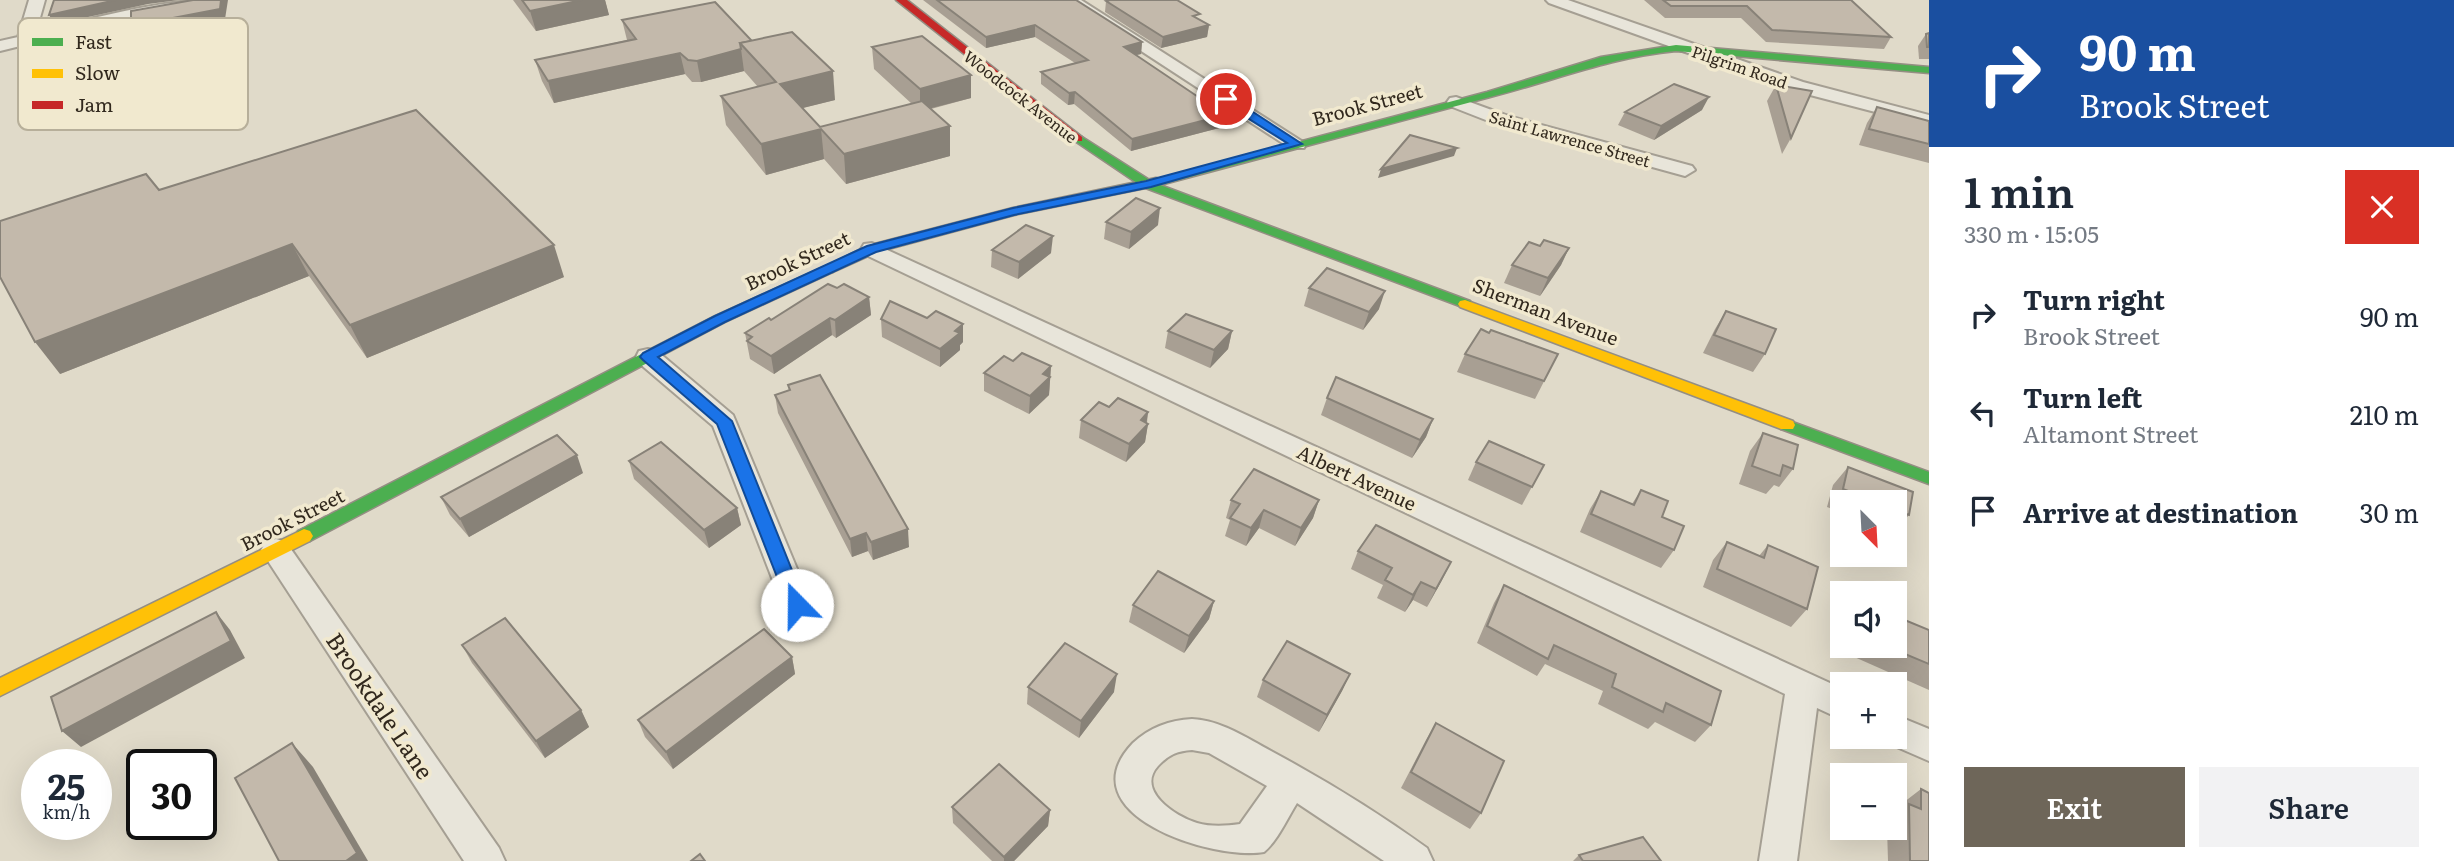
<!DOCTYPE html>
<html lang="en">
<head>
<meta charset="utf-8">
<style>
  body { margin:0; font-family:Literata,serif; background:#f2f2f3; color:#1f2937; height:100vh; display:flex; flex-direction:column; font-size:26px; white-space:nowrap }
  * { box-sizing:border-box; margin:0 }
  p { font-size:23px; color:#747a83 }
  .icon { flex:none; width:38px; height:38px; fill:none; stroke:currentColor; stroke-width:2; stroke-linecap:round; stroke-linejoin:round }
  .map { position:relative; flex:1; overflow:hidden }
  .details { display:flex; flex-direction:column; background:#fff; width:525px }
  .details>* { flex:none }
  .top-card { background:#1a4fa0; color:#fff; overflow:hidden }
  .needle { width:46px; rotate:156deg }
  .controls { position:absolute; left:1830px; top:490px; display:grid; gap:14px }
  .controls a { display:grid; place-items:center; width:77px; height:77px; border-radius:0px; background:#fff; box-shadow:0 7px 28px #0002; font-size:35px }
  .speed { position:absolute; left:21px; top:749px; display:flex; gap:14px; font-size:35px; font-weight:700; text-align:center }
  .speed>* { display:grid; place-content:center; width:91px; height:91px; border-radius:50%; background:#fff; box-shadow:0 7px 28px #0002; line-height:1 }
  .speed small { font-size:18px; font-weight:400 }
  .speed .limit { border:4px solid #111; border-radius:10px; background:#fff; color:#111 }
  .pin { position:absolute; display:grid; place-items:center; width:60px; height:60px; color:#fff; margin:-30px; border:4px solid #fff; border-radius:50%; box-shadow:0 2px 7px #0007 }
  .me { position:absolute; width:77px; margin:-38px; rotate:338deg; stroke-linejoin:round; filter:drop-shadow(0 0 5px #0008) }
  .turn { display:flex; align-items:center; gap:24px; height:147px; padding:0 35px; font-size:32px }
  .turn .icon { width:91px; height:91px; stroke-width:2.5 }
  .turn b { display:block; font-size:49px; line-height:60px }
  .round { display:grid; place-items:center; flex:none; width:74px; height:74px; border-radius:0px; background:#f2f2f3 }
  .headline { display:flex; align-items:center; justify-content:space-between; height:119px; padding:0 35px }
  h1 { font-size:42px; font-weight:600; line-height:52px }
  .cta { display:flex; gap:14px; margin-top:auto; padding:14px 35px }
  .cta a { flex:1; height:80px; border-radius:0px; background:#6e6659; color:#fff; font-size:28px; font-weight:600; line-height:80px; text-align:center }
  .cta a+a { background:#f2f2f3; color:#1f2937 }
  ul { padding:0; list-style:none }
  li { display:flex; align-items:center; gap:21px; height:98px; padding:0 35px }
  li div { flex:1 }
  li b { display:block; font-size:26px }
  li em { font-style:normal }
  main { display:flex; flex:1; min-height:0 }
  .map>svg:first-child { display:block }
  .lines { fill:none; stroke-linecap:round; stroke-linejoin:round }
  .street-casing { stroke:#a59f93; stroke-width:4 }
  .fast-casing { stroke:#948e83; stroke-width:3 }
  .slow-casing { stroke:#948e83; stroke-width:3 }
  .jam-casing { stroke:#948e83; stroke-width:3 }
  .street { fill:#e8e5da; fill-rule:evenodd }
  .fast { fill:#4caf50; fill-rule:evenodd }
  .slow { fill:#ffc107; fill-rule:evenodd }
  .jam { fill:#c62828; fill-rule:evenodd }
  .wall { fill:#a89f93 }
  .shaded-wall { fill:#888278 }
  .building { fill:#c3b9ab; stroke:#888278; stroke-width:2 }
  .route { fill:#1a73e8; stroke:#114b97; stroke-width:2 }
  .labels { text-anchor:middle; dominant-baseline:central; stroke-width:7; stroke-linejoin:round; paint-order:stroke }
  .far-street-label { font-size:16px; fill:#31281d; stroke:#f1e9cf }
  .street-label { font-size:19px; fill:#31281d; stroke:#f1e9cf }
  .near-street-label { font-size:23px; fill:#31281d; stroke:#f1e9cf }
  .key { fill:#f1e9cf; stroke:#b7af9a; stroke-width:2 }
  .key-label { font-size:19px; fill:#31281d }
</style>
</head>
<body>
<main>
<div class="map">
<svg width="1929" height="861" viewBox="0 0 1929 861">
  <rect width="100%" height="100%" fill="#e0dac9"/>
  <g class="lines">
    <defs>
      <g id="street">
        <path d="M29,0H45L36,32C96,18 155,0 218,0L210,5L126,20L0,51V41L18,37Z"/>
        <polygon points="1063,0 1081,0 1306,144 1304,148 1290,148"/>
        <polygon points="1546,0 1568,0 1803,82 1929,115 1929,126 1791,90 1549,3"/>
        <polygon points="1456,97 1508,116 1692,166 1695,170 1685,176 1496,124 1450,106 1447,102 1450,98"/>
        <polygon points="872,243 1843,689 1843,720 1817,708 1797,861 1759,861 1785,694 864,254 861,249 864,244"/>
        <polygon points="648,349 657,351 733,415 812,605 808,614 797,618 786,614 713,426 639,363 636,357 639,351"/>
        <polygon points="276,539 286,542 499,848 505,861 464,861 266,558 261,550 266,542"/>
        <polygon points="1895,715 1929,729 1929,761 1883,741 1881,737 1895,737"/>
        <path d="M1192,719C1220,720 1247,738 1271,751C1325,780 1377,812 1427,848L1433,861H1384L1297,803C1287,819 1278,840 1264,852C1213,861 1065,814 1133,743C1149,728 1170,720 1192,719ZM1192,750L1209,753L1267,786L1240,824C1226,826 1211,827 1197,823C1174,816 1136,790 1158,766C1168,755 1177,751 1192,750Z"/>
      </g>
      <g id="fast">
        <path d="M1676,45L1929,67V73L1676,51C1611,57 1553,81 1490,97C1380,127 1270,155 1160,185L1470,301L1472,304L1470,307L1465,308L1143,187L1072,139L1082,137L1151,181L1487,92L1601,57Z"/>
        <polygon points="828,265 833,266 833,272 725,322 310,541 298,541 295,536 298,531 715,316"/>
        <polygon points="1787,420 1929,472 1929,484 1781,429 1779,425"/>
      </g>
      <g id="slow">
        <polygon points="1156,178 1160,179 1160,185 1014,215 877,252 833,272 823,272 821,269 867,246 1013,208"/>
        <polygon points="1465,300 1793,421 1795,425 1793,429 1781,429 1460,307 1458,304 1460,301"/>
        <polygon points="304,529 310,531 313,536 310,541 0,696 0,678"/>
      </g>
      <polygon id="jam" points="896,0 907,0 1082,137 1082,141 1074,141"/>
    </defs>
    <!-- street casing -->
    <use href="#street" class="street-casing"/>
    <!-- fast casing -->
    <use href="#fast" class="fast-casing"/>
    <!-- slow casing -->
    <use href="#slow" class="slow-casing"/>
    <!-- jam casing -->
    <use href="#jam" class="jam-casing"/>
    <!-- street -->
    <use href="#street" class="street"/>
    <!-- fast -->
    <use href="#fast" class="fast"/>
    <!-- slow -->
    <use href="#slow" class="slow"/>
    <!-- jam -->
    <use href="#jam" class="jam"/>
  </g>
  <!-- wall -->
  <g class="wall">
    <polygon points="513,0 605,0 609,15 536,31"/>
    <polygon points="923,0 1076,0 1142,42 1141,54 1136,55 1223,127 1131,151 1074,104 1068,105 1041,84 1041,72 1075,63 1035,37 986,48"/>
    <polygon points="1644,0 1851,0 1891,37 1884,49 1766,42 1741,18 1665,18"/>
    <polygon points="1106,1 1199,19 1209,25 1207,37 1161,48 1105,12"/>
    <polygon points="622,20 752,41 835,100 802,108 820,127 912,104 874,69 872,47 971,98 931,109 950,126 950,156 846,184 824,159 766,175 726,125 721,96 758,87 744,71 701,82 692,82 685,74 554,103 542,81 535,60 627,40"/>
    <polygon points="1929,33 1929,59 1919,59 1918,46 1926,34"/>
    <polygon points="1776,85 1791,138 1782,154 1767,101"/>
    <polygon points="1877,107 1929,121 1929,163 1859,145 1867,123"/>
    <polygon points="1702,110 1654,140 1618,125 1625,112"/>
    <polygon points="159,190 564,277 367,358 309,276 60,374"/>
    <polygon points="1106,222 1158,225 1129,249 1104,239"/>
    <polygon points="1540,246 1569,248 1561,265 1540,296 1504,283 1512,265"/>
    <polygon points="992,250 1051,253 1018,279 991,267"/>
    <polygon points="837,288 869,297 871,315 836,338 832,335 774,374 750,359 745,333"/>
    <polygon points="1309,288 1379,309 1363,330 1304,306"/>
    <polygon points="1726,311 1765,354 1753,372 1703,353 1715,329"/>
    <polygon points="881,319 963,342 960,345 960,350 940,367 882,337"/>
    <polygon points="1168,331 1232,331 1228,349 1210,368 1165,348"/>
    <polygon points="1489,333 1558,354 1535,399 1457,372 1465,354"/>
    <polygon points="1013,361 1051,366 1049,395 1029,414 984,391 984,373"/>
    <polygon points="788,385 909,547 873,560 868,551 852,557 778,413 775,395 789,391"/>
    <polygon points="1327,398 1433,419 1426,437 1412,458 1321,415"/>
    <polygon points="1109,407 1148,412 1147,423 1148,424 1145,442 1126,462 1079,438 1081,420"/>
    <polygon points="1763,433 1793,469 1779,487 1774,485 1766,494 1739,484 1750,451"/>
    <polygon points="629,461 737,508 741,525 709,548 634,479"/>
    <polygon points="1476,462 1544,465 1522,505 1468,480"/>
    <polygon points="1848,467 1913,492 1909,515 1895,530 1895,502 1843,502 1843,513 1827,507 1833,485"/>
    <polygon points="583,473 469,537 450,515 441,497"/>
    <polygon points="1641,490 1662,517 1674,550 1661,568 1580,532 1590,509 1601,491 1632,504"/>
    <polygon points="1231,500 1319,500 1313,518 1295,546 1259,528 1246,546 1225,536 1230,520 1226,518"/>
    <polygon points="1727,542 1759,556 1768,545 1807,609 1791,627 1703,587 1713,560"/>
    <polygon points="1358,551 1442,580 1427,607 1413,600 1405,612 1377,598 1383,585 1351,569"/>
    <polygon points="1504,585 1711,725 1695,742 1655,722 1648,729 1598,704 1603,691 1545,664 1537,676 1477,643 1494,603"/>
    <polygon points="1214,601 1209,619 1184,653 1129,622 1133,605"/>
    <polygon points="1929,630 1929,690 1843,652 1844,646 1895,646"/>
    <polygon points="462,645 581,710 589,727 545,758 472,663"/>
    <polygon points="792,657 795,674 673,769 645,737 638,720"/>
    <polygon points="1350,674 1342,691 1319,732 1257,697 1263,680"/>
    <polygon points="1028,687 1114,692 1079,738 1027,704"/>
    <polygon points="1436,723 1481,813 1470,829 1401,788 1426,740"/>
    <polygon points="1921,789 1929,861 1888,861 1887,828 1895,828 1895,814 1899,811 1899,806"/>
    <polygon points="952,807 1050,810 1048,826 1014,861 992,861 953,823"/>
    <polygon points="1579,855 1661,861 1573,861"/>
  </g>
  <!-- shaded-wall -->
  <g class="shaded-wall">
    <polygon points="116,0 179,0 148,4 65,22 73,36 73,56 44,61 34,46 55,25 49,15"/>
    <polygon points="221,0 228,0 225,19 136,36 131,26"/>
    <polygon points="582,0 605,0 609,15 536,31 530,11"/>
    <polygon points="1035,25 1035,37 986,48 986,37"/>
    <polygon points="1209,25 1207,37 1161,48 1163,37"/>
    <polygon points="1142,42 1141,54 1123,58 1124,47"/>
    <polygon points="741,49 744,71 701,82 697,61"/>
    <polygon points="680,53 685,74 554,103 548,81"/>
    <polygon points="833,71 835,100 783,113 780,84"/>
    <polygon points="971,75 971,98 920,111 920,89"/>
    <polygon points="1075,92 1074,104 1068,105 1069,93"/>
    <polygon points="1709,97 1702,110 1654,140 1661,126"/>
    <polygon points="1225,115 1223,127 1131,151 1132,139"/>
    <polygon points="950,126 950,156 846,184 844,154"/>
    <polygon points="821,129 824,159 766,175 761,144"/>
    <polygon points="1457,148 1454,156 1378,178 1381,169"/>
    <polygon points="1160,208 1158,225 1129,249 1131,232"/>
    <polygon points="1053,236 1051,253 1018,279 1019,262"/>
    <polygon points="292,244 309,276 60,374 35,342"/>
    <polygon points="554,245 564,277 367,358 350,325"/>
    <polygon points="1569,248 1561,265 1540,296 1548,278"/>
    <polygon points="1385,291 1379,309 1363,330 1369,312"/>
    <polygon points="869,297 871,315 836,338 835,320"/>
    <polygon points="830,318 832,335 774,374 771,356"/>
    <polygon points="963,324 963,342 960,345 960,350 940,367 940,349 955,331"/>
    <polygon points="1232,331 1228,349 1210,368 1214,350"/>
    <polygon points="1051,366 1049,395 1029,414 1030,396 1043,374"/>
    <polygon points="1148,412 1146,426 1148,424 1145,442 1126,462 1129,444 1141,420"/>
    <polygon points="1433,419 1426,437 1412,458 1420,440"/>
    <polygon points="577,455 583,473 469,537 460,519"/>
    <polygon points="1319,500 1313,518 1295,546 1301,528"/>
    <polygon points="737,508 741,525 709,548 704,530"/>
    <polygon points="1264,510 1259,528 1246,546 1251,528"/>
    <polygon points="908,529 909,547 873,560 871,542"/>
    <polygon points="866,533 868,551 852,557 850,539"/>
    <polygon points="1451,562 1442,580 1427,607 1436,589"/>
    <polygon points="1421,582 1413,600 1405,612 1413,595"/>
    <polygon points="1214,601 1209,619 1184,653 1189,636"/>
    <polygon points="216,612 230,630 245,658 81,747 62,731"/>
    <polygon points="792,657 795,674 673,769 666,752"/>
    <polygon points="1117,674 1114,692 1079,738 1081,721"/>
    <polygon points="1350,674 1342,691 1319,732 1327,715"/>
    <polygon points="581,710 589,727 545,758 536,741"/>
    <polygon points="292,743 313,767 368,861 346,861"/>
    <polygon points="1050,810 1048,826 1014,861 1004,861 1004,857"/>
  </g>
  <!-- building -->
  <g class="building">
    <polygon points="54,0 116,0 49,15"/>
    <polygon points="193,0 221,0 220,9 131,26 131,11"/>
    <polygon points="522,0 582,0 530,11"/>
    <polygon points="937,0 1076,0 1142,42 1124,47 1225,115 1132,139 1075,92 1069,93 1041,72 1088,60 1035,25 986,37"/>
    <polygon points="1110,0 1177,0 1200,14 1193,16 1209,25 1163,37 1106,1"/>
    <polygon points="1663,0 1851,0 1891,37 1772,30 1747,6 1671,6"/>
    <polygon points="715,2 752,41 740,43 741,49 697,61 688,60 680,53 548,81 535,60 636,39 622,20"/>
    <polygon points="792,32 833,71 780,84 820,127 922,101 950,126 844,154 821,129 761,144 721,96 776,82 740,43"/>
    <polygon points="1929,33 1929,47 1927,47 1926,34"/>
    <polygon points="922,36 971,75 920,89 872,47"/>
    <polygon points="1674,84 1709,97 1661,126 1625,112"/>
    <polygon points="1776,85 1812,91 1791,138"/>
    <polygon points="1877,107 1929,121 1929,144 1869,129"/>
    <polygon points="416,110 554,245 350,325 292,244 35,342 0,277 0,221 146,174 159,190"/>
    <polygon points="1410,135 1457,148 1381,169"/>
    <polygon points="1136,198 1160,208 1131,232 1106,222"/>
    <polygon points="1026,225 1053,236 1019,262 992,250"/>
    <polygon points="1544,240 1569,248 1548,278 1512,265 1529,242 1540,246"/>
    <polygon points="1327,268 1385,291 1369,312 1309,288"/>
    <polygon points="828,284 837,288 844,284 869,297 835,320 830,318 771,356 747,341 752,337 745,333 769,318 771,320"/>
    <polygon points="890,301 927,318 936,311 963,324 955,331 960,333 940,349 881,319"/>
    <polygon points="1726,311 1776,329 1765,354 1714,335"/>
    <polygon points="1186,314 1232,331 1214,350 1168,331"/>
    <polygon points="1481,329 1489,333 1491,330 1558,354 1544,381 1465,354"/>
    <polygon points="1022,353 1051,366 1043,374 1050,377 1030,396 984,373 1004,356 1013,361"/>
    <polygon points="820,375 908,529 871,542 866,533 850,539 775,395 790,390 788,385"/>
    <polygon points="1336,377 1433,419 1420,440 1327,398"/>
    <polygon points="1118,398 1148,412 1141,420 1148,424 1129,444 1081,420 1099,402 1109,407"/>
    <polygon points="1763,433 1798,445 1793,469 1783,465 1780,476 1752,466"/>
    <polygon points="557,435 577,455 460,519 441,497"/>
    <polygon points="1489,441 1544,465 1532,487 1476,462"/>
    <polygon points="661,442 737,508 704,530 629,461"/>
    <polygon points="1848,467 1913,492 1909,515 1895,510 1895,502 1876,502 1843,489"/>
    <polygon points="1254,469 1319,500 1301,528 1264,510 1251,528 1230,518 1240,504 1231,500"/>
    <polygon points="1641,490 1668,501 1662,517 1684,526 1674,550 1591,514 1601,491 1634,505"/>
    <polygon points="1376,525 1451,562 1436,589 1421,582 1413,595 1385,580 1392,568 1358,551"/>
    <polygon points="1727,542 1764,558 1768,545 1818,567 1807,609 1717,569"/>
    <polygon points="1158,571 1214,601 1189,636 1133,605"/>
    <polygon points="1504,585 1721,691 1711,725 1666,703 1663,712 1612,687 1616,674 1554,645 1548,659 1487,626"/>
    <polygon points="216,612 231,641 62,731 51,697"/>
    <polygon points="1895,616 1929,630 1929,664 1886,646 1895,646"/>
    <polygon points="505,618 581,710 536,741 462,645"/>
    <polygon points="764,629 792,657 666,752 638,720"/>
    <polygon points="1287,641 1350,674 1327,715 1263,680"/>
    <polygon points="1065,643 1117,674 1081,721 1028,687"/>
    <polygon points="1436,723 1504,761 1481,813 1411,772"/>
    <polygon points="292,743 357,853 346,861 279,861 235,778"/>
    <polygon points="999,764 1050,810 1004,857 952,807"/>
    <polygon points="1921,789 1929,793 1929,861 1910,861 1909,804 1921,809"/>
    <polygon points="1643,837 1661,861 1583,861 1579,855"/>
    <polygon points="700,854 705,861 691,861"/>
  </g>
  <!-- route -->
  <polygon class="route" points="1222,97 1230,97 1302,144 1151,187 1014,215 876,252 725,322 658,357 732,421 806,605 804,610 797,612 790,610 717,424 643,360 640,357 643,353 715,316 867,246 1013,208 1146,181 1287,143 1222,102"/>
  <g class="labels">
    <!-- far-street labels -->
    <g class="far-street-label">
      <text transform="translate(1740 66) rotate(19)">Pilgrim Road</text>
      <text transform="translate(1021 96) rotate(38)">Woodcock Avenue</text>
      <text transform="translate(1570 138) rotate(16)">Saint Lawrence Street</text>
    </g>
    <!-- street labels -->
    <g class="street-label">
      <text transform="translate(1367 104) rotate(-15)">Brook Street</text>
      <text transform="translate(797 260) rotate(-25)">Brook Street</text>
      <text transform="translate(1546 311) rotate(21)">Sherman Avenue</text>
      <text transform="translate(1357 477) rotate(25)">Albert Avenue</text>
      <text transform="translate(292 519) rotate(-27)">Brook Street</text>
    </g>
    <!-- near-street labels -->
    <g class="near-street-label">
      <text transform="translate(381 705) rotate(56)">Brookdale Lane</text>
    </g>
  </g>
  <!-- legend -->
  <rect x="18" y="18" width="230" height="112" rx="10" class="key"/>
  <rect x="32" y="38" width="31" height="8" fill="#4caf50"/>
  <rect x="32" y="69" width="31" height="9" fill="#ffc107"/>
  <rect x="32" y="101" width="31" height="8" fill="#c62828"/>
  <g class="key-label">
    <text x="75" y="49">Fast</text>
    <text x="75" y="80">Slow</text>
    <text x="75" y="112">Jam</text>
  </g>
</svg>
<div class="controls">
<a><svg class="needle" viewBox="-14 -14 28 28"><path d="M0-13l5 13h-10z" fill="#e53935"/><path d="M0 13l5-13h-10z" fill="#747a83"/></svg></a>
<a><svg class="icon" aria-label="sound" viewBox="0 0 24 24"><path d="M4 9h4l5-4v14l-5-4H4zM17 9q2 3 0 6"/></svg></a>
<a>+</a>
<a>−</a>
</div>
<div class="speed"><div>25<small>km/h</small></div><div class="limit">30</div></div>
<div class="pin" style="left:1226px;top:99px;background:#d93025"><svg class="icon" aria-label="arrive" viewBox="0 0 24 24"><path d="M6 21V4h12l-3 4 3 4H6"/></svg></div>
<svg class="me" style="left:797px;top:605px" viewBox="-20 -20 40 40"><circle r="19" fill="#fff"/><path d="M0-13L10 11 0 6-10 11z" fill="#1a73e8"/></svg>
</div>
<section class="details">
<div class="top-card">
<div class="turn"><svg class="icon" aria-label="right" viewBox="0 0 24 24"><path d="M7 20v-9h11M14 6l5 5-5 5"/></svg><div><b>90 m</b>Brook Street</div></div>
</div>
<div class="headline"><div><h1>1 min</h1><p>330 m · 15:05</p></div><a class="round" style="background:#d93025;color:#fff"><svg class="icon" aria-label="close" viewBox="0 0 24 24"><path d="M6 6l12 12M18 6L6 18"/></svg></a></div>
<ul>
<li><svg class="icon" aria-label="right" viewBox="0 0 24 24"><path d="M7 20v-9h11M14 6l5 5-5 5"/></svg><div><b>Turn right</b><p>Brook Street</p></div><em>90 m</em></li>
<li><svg class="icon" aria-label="left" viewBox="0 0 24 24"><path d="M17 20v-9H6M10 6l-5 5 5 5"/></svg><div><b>Turn left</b><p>Altamont Street</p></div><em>210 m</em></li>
<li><svg class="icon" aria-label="arrive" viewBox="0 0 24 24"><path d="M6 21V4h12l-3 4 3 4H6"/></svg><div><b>Arrive at destination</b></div><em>30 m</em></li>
</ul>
<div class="cta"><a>Exit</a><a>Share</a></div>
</section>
</main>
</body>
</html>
